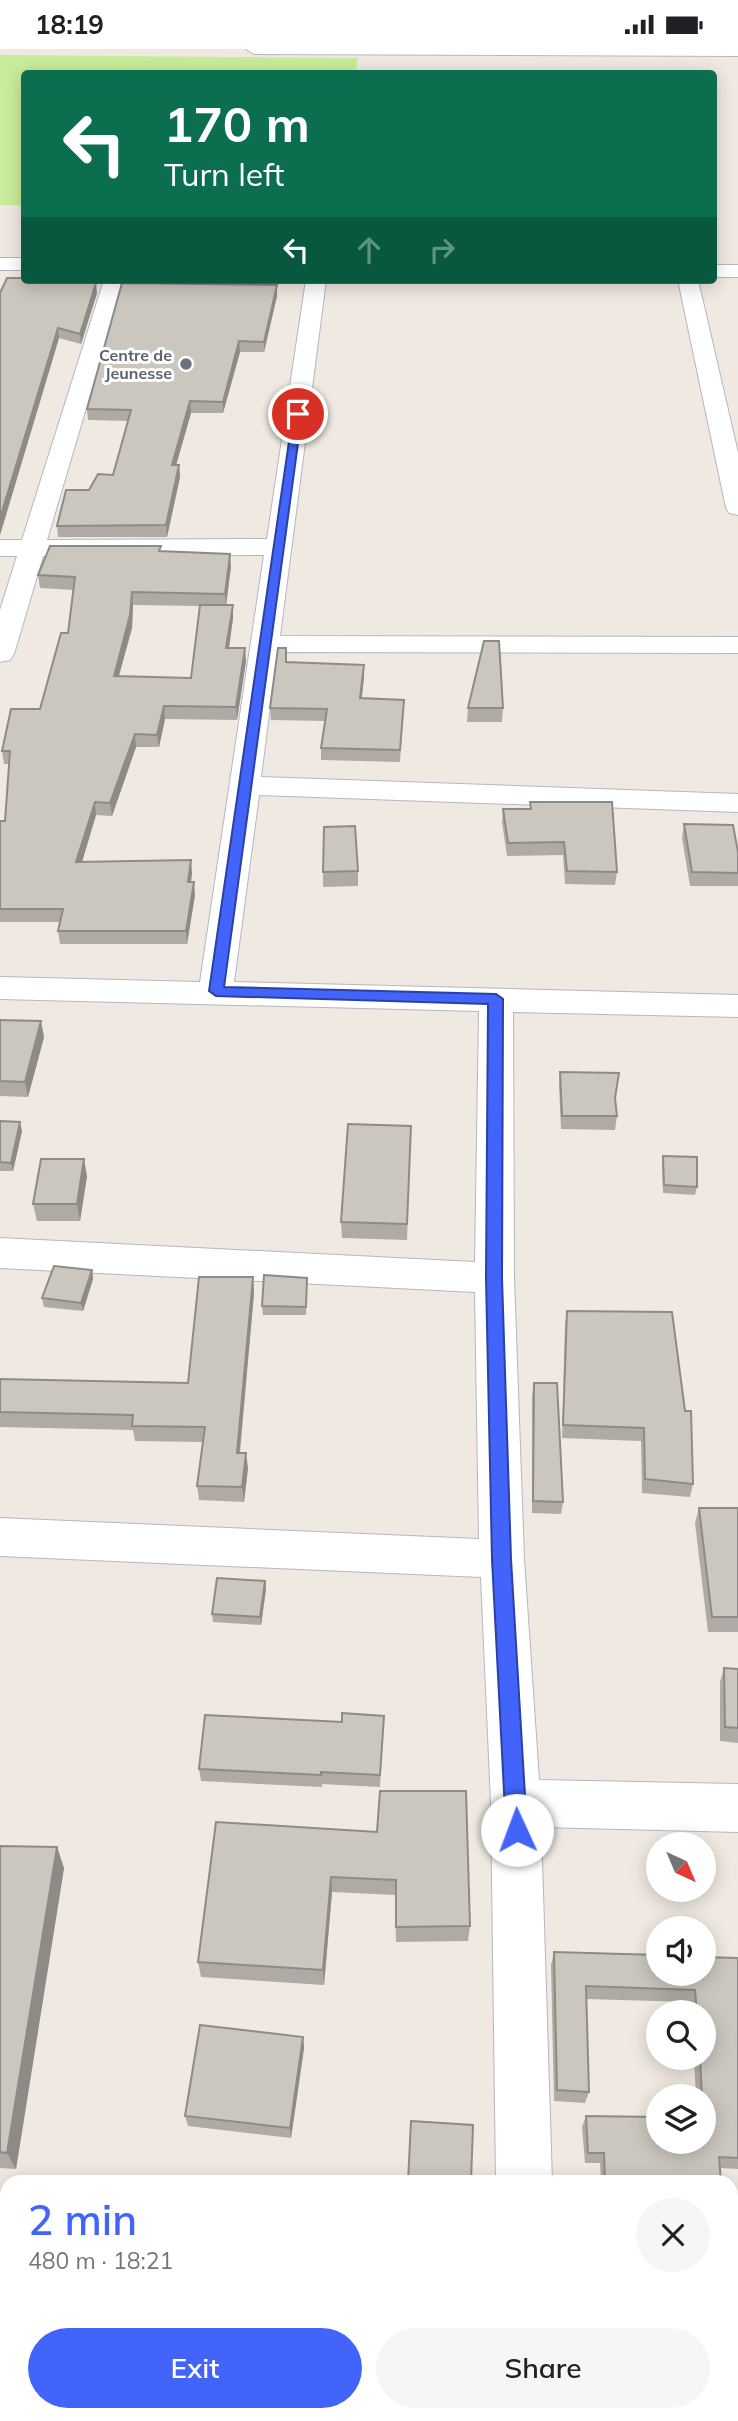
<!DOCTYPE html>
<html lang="en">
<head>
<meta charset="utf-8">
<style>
  body { margin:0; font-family:Mulish,sans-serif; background:#f6f6f6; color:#202124; height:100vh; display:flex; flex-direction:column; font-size:26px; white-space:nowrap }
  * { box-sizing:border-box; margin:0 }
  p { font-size:23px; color:#757577 }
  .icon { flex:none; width:38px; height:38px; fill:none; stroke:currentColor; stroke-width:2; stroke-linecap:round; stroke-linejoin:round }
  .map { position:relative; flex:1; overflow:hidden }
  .panel { position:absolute; left:0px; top:2126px; width:738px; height:247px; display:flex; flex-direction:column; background:#fff; border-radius:21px 21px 0 0; box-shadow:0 4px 18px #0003 }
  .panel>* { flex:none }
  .guide { position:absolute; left:21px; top:21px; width:696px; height:214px; border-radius:7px; box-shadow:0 4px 18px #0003; background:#0b6e4f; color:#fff; overflow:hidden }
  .needle { width:46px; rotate:136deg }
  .buttons { position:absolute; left:646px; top:1783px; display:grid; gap:14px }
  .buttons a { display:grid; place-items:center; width:70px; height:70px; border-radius:50%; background:#fff; box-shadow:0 4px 18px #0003; font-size:35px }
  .pin { position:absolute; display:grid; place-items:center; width:60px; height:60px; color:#fff; margin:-30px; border:4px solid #fff; border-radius:50%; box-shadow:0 2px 7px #0007 }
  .me { position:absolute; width:77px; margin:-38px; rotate:358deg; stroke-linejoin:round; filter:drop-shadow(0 0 5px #0008) }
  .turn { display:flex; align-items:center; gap:24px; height:147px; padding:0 28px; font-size:32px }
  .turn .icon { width:91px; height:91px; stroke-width:2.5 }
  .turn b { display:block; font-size:49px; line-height:60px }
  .lanes { display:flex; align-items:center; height:66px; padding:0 28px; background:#0003; justify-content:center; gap:35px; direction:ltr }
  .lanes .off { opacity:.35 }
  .round { display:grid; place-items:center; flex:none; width:74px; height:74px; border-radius:37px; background:#f6f6f6 }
  .overview { display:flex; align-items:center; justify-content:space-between; height:119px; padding:0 28px }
  h1 { font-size:42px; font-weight:600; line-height:52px; color:#4264fb }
  .button { display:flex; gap:14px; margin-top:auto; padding:14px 28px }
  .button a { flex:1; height:80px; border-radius:42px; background:#4264fb; color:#fff; font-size:28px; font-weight:600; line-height:80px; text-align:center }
  .button a+a { background:#f6f6f6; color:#202124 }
  .status { display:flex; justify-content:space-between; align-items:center; height:49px; padding:0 35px; background:#fff; direction:ltr }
  .status svg { height:19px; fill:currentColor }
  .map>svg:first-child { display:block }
  .pitch { fill:#c9ec9a }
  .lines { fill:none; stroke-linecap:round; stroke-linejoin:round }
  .minor-casing { stroke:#b4b7c1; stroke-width:2 }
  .minor { fill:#fff; fill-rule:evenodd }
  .wall { fill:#afaba4; fill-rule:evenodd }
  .shaded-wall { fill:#8e8b86 }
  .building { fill:#cbc7bf; stroke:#8e8b86; stroke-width:2 }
  .route { fill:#4264fb; stroke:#2b41a3; stroke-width:2 }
  .worship-dot { fill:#6b7280; stroke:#fff; stroke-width:2.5 }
  .labels { text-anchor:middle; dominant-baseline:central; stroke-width:6; stroke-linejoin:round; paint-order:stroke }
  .far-worship-label { font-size:16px; font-weight:bold; fill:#5b616d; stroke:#fff; text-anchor:end }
</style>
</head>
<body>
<div class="status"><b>18:19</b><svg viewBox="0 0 49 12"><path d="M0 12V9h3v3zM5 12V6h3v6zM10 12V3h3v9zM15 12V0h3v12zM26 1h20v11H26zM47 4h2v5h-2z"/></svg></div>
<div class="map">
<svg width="738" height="2372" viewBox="0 0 738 2372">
  <rect width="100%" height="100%" fill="#efe9e1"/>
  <!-- pitch -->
  <polygon class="pitch" points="0,6 358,9 356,24 24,24 24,156 0,156"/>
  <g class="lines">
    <defs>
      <g id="minor">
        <polygon points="246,0 738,0 738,7 254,5"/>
        <rect x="0" y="209" width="24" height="12"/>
        <rect x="714" y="216" width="24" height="12"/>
        <polygon points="104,231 124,231 47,491 267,490 306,231 326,231 280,587 738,588 738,604 277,603 261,728 738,745 738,763 259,746 234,933 738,946 738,968 513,963 514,1229 524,1510 539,1731 738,1735 738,1783 541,1778 552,2133 496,2133 491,1754 481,1528 0,1507 0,1469 479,1490 475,1243 0,1219 0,1189 475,1213 479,962 0,950 0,928 200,933 264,506 43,507 14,605 10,611 0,613 0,561 17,507 0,507 0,491 22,491"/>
        <polygon points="678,231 698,231 738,404 738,466 729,464 726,459"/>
        <rect x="499" y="2366" width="60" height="6"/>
      </g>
    </defs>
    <!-- minor casing -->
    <use href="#minor" class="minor-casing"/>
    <!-- minor -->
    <use href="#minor" class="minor"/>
  </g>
  <!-- wall -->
  <g class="wall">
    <polygon points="24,231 82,231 83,234 97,244 81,295 59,289 0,486 0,244"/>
    <polygon points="277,247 264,303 240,303 223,364 191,364 176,416 179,416 180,428 167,488 58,488 57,477 89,441 113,426 128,372 88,371 87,360"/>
    <path d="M161,503L231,517L226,556H233V569L229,599L246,612L237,671L165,670L159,698H136L112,767L96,766L82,813L192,824L191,833L195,846L187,895H60L58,882L60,873H0V772H5L9,715H4L2,702L40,660L68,584L73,541L40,539L38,526ZM133,556L200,557L191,629L119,627L132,579Z"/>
    <polygon points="364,628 362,649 404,651 400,713 321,711 321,699 325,672 271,671 270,659"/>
    <polygon points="468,659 503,659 502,673 467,673"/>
    <polygon points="530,753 617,823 615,836 565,835 563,806 507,807 502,773 503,760 530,760"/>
    <polygon points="684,775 738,803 738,837 690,837 682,789"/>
    <polygon points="358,822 358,837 323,838 323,823"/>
    <polygon points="0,971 44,988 28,1048 0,1047"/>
    <polygon points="560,1023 615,1051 617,1067 615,1081 561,1080 559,1036"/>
    <polygon points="0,1072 22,1082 13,1122 0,1122"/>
    <polygon points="411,1077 407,1191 342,1189 341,1173"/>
    <polygon points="663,1107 697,1138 695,1146 663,1144 662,1115"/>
    <polygon points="87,1127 80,1172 37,1172 33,1155"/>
    <polygon points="92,1221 93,1230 83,1262 44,1258 42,1249"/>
    <polygon points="253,1228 254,1244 240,1404 248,1419 244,1453 199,1451 197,1437 203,1393 135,1392 133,1381 0,1378 0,1330 188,1334"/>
    <polygon points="307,1229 306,1266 263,1266 262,1257"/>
    <polygon points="567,1262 693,1435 690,1448 642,1444 641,1392 562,1389 565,1275"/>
    <polygon points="534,1334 563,1453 561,1465 532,1464 532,1347"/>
    <polygon points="699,1459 738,1459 738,1583 708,1583 695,1474"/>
    <polygon points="265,1532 266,1540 261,1576 213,1573 212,1565"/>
    <polygon points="724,1619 738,1620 738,1694 720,1692 720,1633"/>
    <polygon points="384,1667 380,1738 322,1735 322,1738 201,1732 199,1720 342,1673"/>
    <polygon points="377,1783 470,1877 468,1892 396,1893 395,1846 332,1843 324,1936 201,1928 198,1913"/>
    <polygon points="0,1797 57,1798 64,1819 16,2120 0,2119"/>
    <polygon points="554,1903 738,1909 738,2120 720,2119 721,2133 601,2133 600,2114 585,2114 582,2078 586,2067 704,2093 704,2048 696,2048 694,2009 704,2009 704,1964 691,1964 690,1953 586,1950 589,2043 585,2054 554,2052 551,1916"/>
    <polygon points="303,1988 304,1999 291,2089 188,2077 185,2067"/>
  </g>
  <!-- shaded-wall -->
  <g class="shaded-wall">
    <polygon points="96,234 97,244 81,295 80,285"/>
    <polygon points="277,236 277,247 264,303 264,293"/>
    <polygon points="58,279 59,289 0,486 0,469"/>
    <polygon points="239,292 240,303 223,364 223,353"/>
    <polygon points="190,352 191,364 173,427 172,416"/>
    <polygon points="179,416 180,428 167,488 166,476"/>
    <polygon points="230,505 231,517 226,557 225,545"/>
    <polygon points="132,543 133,556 132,579 115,640 114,627"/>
    <polygon points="233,556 233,569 227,612 226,599"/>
    <polygon points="245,599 246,612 237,671 236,658"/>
    <polygon points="364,616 364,628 360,661 360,649"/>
    <polygon points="164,657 165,670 159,698 157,686"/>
    <polygon points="135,685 136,698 112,767 110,754"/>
    <polygon points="95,753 96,766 78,826 76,813"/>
    <polygon points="191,811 192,824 189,846 188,833"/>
    <polygon points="194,833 195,846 187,895 186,882"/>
    <polygon points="41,972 44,988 28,1048 25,1033"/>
    <polygon points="20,1073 22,1082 13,1122 11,1114"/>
    <polygon points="84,1110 87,1127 80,1172 77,1155"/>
    <polygon points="92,1221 93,1230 83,1262 81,1254"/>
    <polygon points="253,1228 254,1244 238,1419 237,1404"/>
    <polygon points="246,1404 248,1419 244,1453 242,1438"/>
    <polygon points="265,1532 266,1540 261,1576 260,1568"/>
    <polygon points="57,1798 64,1819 16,2120 7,2104"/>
    <polygon points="331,1828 332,1843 324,1936 323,1921"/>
    <polygon points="303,1988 304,1999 291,2089 290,2079"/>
    <polygon points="237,2366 241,2366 240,2372 237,2372"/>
  </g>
  <!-- building -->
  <g class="building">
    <polygon points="7,229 24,229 24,231 82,231 81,234 96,234 80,285 58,279 0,469 0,244"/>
    <polygon points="122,234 277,236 264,293 239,292 223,353 190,352 172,416 179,416 166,476 57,477 66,441 89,441 98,425 113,426 131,361 87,360"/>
    <polygon points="50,497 161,497 159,502 230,505 225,545 132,543 130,566 114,627 191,629 200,556 233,556 226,599 245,599 236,658 164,657 157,686 135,685 110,754 95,753 76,813 191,811 188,833 194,833 186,882 58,882 63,860 0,860 0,772 5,772 10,702 2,702 11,660 40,660 61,584 68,584 75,528 38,526"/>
    <polygon points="484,592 499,592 503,659 468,659"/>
    <polygon points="278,599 286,599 286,613 364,616 360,649 404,651 400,701 321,699 327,660 270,659"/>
    <polygon points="530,753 612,753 617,823 567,822 564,793 508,794 503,760 531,760"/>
    <polygon points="684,775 733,776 738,803 738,824 692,823"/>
    <polygon points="355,777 358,822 323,823 324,778"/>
    <polygon points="0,971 41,972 25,1033 0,1032"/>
    <polygon points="560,1023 619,1024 615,1049 617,1067 562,1067"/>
    <polygon points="0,1072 20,1073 11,1114 0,1113"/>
    <polygon points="348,1075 411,1077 407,1175 341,1173"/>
    <polygon points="663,1107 697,1108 697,1138 664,1136"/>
    <polygon points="41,1110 84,1110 77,1155 33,1155"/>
    <polygon points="54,1217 92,1221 81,1254 42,1249"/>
    <polygon points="264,1226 307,1229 306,1258 262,1257"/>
    <polygon points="199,1228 253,1228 237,1404 246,1404 242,1438 197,1437 205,1378 132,1377 133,1366 0,1363 0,1330 188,1334"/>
    <polygon points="567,1262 672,1263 685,1362 691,1362 693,1435 645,1430 644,1379 563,1376"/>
    <polygon points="534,1334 557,1334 563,1453 533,1452"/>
    <polygon points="699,1459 738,1459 738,1568 712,1568"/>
    <polygon points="217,1529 265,1532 260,1568 212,1565"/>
    <polygon points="724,1619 738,1620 738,1679 725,1678"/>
    <polygon points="342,1664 384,1667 380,1726 321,1723 321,1726 199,1720 205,1666 342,1673"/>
    <polygon points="380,1742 466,1742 470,1877 396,1878 396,1831 331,1828 323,1921 198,1913 216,1773 377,1783"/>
    <polygon points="0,1797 57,1798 7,2104 0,2103"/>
    <polygon points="554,1903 658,1906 658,1925 704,1925 704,1908 738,1909 738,2109 719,2108 721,2133 605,2133 604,2104 588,2104 586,2067 658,2068 658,2093 704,2093 704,2048 702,2048 700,2009 704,2009 704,1964 697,1964 695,1941 586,1937 589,2043 557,2041"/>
    <polygon points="200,1976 303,1988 290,2079 185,2067"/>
    <polygon points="411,2072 473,2076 471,2133 408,2133"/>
    <polygon points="732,2248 734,2274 732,2274"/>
    <rect x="138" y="2366" width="99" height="6"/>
  </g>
  <!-- route -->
  <polygon class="route" points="298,362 302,365 224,938 496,945 503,950 502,1229 511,1510 527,1781 524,1788 517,1791 509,1788 506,1781 492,1510 486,1229 488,955 216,947 209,942 293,365"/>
  <!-- markers -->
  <circle class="worship-dot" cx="186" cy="315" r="7"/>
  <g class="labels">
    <!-- far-worship labels -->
    <g class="far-worship-label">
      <text x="172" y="306">Centre de<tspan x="172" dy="18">Jeunesse</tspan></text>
    </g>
  </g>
</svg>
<div class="buttons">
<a><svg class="needle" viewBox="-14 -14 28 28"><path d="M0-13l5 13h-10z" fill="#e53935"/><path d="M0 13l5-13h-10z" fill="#757577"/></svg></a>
<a><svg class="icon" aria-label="sound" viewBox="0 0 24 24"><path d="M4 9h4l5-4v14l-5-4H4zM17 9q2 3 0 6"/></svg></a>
<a><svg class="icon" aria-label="search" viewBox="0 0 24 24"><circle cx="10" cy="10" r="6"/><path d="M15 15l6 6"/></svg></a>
<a><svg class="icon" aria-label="layers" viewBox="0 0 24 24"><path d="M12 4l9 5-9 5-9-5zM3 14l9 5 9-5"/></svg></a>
</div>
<div class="pin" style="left:298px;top:365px;background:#d93025"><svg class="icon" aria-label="arrive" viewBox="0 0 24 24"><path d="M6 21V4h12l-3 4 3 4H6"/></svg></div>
<svg class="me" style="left:517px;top:1781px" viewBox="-20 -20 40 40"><circle r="19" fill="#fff"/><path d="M0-13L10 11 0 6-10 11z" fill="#4264fb"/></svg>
<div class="guide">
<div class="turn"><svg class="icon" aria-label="left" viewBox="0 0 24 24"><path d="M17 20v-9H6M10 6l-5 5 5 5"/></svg><div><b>170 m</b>Turn left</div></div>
<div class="lanes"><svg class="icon" aria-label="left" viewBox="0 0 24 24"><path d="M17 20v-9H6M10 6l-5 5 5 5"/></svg><svg class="icon off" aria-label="ahead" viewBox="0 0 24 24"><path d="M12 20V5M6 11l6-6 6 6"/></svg><svg class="icon off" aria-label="right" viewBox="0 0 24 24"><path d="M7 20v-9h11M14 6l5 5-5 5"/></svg></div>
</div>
<section class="panel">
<div class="overview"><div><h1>2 min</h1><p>480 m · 18:21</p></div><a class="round"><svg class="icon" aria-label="close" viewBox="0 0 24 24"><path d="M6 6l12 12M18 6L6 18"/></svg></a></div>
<div class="button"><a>Exit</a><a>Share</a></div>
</section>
</div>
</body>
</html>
